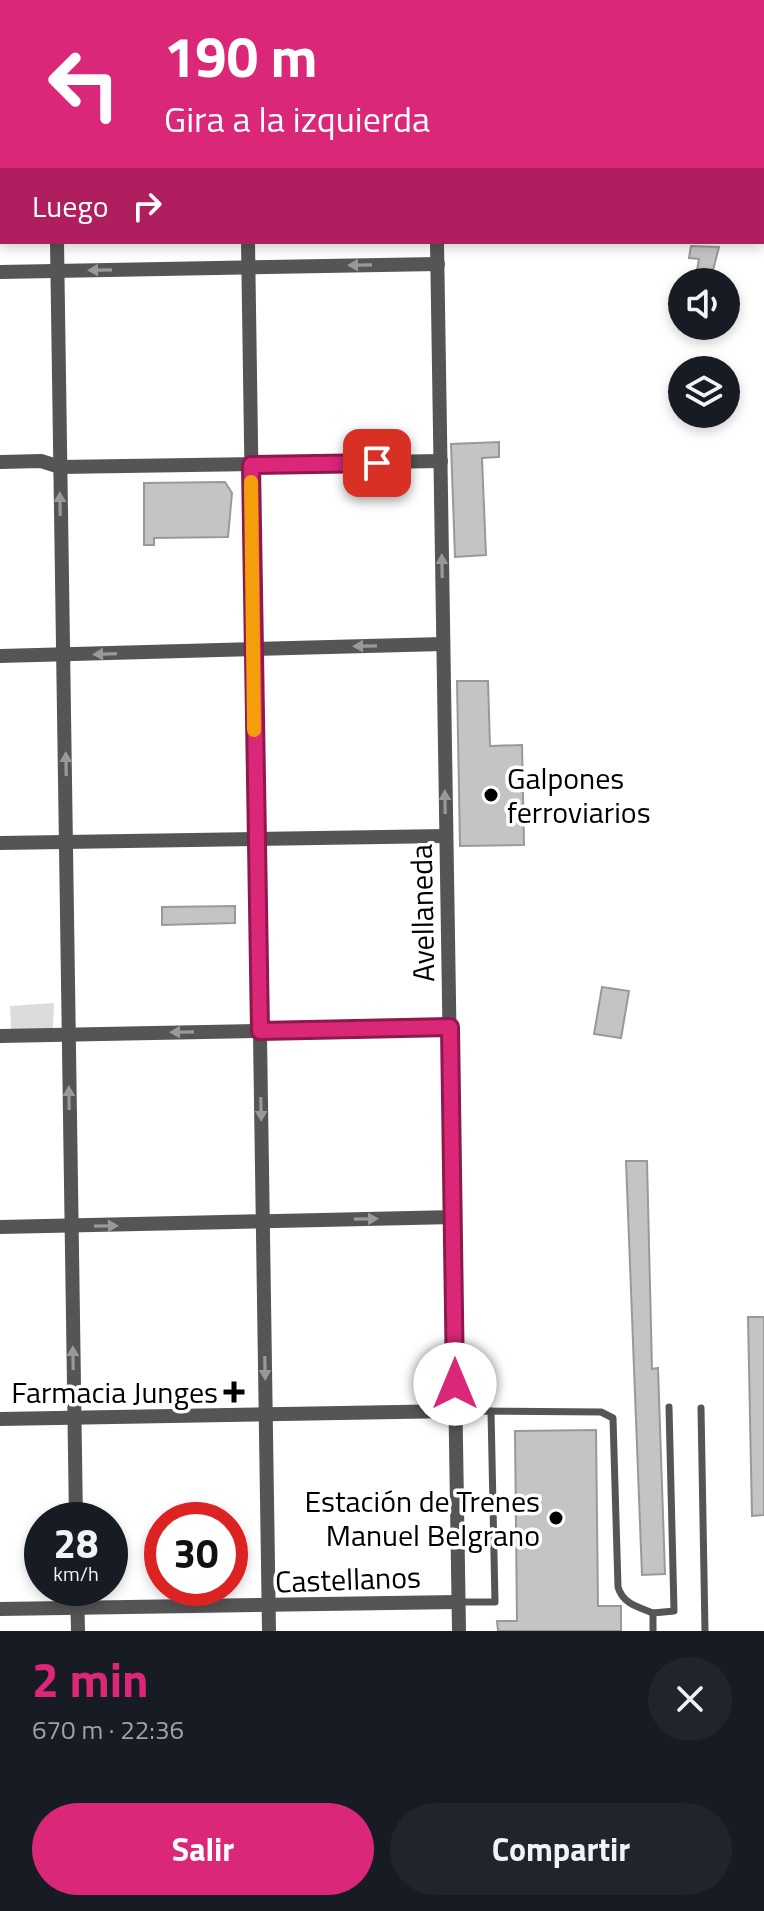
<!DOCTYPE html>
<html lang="es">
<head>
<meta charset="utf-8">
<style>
  body { margin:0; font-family:"Titillium Web",sans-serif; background:#20242c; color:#f1f3f6; height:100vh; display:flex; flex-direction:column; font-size:30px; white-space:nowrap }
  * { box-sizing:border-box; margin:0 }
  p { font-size:26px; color:#9ea1a6 }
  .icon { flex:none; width:44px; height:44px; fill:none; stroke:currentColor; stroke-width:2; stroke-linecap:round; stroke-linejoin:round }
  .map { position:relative; height:1631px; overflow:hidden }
  .side { display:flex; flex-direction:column; background:#171b24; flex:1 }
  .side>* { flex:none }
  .banner { position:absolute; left:0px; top:0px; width:764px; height:244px; box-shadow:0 4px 12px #0003; background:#db2777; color:#fff; overflow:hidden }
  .fabs { position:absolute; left:668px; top:268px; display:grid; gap:16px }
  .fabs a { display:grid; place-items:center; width:72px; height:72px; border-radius:50%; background:#171b24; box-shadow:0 4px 12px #0003; font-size:40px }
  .speed { position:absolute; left:24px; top:1502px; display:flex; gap:16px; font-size:40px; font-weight:700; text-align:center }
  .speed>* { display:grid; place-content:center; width:104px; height:104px; border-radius:50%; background:#171b24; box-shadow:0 4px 12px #0003; line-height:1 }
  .speed small { font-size:20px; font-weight:400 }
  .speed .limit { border:12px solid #d22; background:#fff; color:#111 }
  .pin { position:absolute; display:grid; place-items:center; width:68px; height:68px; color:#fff; margin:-34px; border-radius:16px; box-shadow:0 4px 12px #0006 }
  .me { position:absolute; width:88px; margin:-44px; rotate:0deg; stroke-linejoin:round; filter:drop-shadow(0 0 6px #0008) }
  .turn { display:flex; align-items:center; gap:28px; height:168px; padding:0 32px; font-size:36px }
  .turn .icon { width:104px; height:104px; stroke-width:2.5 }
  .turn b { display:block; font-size:56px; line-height:68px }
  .then { display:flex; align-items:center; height:76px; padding:0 32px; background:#0003; gap:16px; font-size:30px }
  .round { display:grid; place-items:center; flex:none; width:84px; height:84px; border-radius:42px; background:#20242c }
  .headline { display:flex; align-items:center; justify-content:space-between; height:136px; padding:0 32px }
  h1 { font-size:48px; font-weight:700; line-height:60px; color:#db2777 }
  .cta { display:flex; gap:16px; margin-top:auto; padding:16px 32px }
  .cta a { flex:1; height:92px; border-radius:48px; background:#db2777; color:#fff; font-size:32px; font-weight:700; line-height:92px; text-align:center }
  .cta a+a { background:#20242c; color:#f1f3f6 }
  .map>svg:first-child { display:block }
  .green { fill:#dcdcdc }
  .building { fill:#c4c4c4; stroke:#999; stroke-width:2 }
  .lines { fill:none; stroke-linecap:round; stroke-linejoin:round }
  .lane { stroke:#555; stroke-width:7 }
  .street { stroke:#555; stroke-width:14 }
  .oneway { fill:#999 }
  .route-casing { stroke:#8e194d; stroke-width:20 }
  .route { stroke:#db2777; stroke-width:14 }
  .slow { stroke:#f59e0b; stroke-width:14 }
  .poi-dot { fill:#000; stroke:#fff; stroke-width:3 }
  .labels { text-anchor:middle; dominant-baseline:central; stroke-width:7; stroke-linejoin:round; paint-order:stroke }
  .poi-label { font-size:30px; fill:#000; stroke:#fff; text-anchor:end }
  .street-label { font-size:30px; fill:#000; stroke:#fff }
</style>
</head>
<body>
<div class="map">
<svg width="764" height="1631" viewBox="0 0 764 1631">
  <rect width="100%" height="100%" fill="#fff"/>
  <!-- green -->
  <polygon class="green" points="54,1003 53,1029 11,1029 10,1006"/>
  <!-- building -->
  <g class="building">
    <polygon points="691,246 719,247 710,282 695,282 699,259 689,258"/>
    <polygon points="499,442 499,457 482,458 486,555 455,557 451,444"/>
    <polygon points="225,482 232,493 228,537 154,538 154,545 144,545 144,483"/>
    <polygon points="457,681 488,681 490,746 522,745 524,845 460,846"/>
    <polygon points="235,906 235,923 162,925 162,907"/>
    <polygon points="602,987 629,991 621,1038 594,1034"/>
    <polygon points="626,1161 647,1161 652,1369 658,1368 665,1574 642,1575"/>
    <polygon points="748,1317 764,1317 764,1515 752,1516"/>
    <polygon points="596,1430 598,1606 621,1606 621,1631 498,1631 497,1621 517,1621 515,1431"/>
  </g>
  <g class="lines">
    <!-- lane -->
    <g class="lane">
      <polyline points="701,1408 705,1631"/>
      <path d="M456,1411L601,1412L613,1418L618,1587C623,1604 638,1607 653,1613"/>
      <polyline points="458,1602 495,1602 491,1411"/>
      <polyline points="653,1631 653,1613 674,1611 669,1407"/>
    </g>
    <!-- street -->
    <g class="street">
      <polyline points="55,0 55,2"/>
      <polyline points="243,0 243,2"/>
      <polyline points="434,0 434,2"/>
      <polyline points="0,80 2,80"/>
      <polyline points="57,242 76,1520"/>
      <polyline points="248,242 269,1631"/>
      <polyline points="437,242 459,1631"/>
      <polyline points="0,272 438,264"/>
      <polyline points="0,462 41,461 60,467 441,461"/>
      <polyline points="0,656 443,644"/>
      <polyline points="0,843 446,836"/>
      <polyline points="0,1036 450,1027"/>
      <polyline points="0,1227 455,1217"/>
      <polyline points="0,1419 455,1411"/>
      <polyline points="77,1588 78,1631"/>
      <polyline points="0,1609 458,1602"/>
    </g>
  </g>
  <!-- one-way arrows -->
  <defs><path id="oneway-solid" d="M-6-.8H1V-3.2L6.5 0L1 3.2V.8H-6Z" transform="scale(2)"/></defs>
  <g class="oneway">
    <use href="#oneway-solid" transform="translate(360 265) rotate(179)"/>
    <use href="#oneway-solid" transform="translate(100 270) rotate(179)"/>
    <use href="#oneway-solid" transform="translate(60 504) rotate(-91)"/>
    <use href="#oneway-solid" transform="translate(442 566) rotate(-91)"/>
    <use href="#oneway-solid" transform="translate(365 646) rotate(179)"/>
    <use href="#oneway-solid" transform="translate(105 654) rotate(178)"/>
    <use href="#oneway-solid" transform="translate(66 764) rotate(-91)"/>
    <use href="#oneway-solid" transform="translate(445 802) rotate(-91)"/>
    <use href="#oneway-solid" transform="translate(182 1032) rotate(179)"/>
    <use href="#oneway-solid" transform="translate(69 1098) rotate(-91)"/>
    <use href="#oneway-solid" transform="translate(261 1109) rotate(89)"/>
    <use href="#oneway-solid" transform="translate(366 1219) rotate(-1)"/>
    <use href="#oneway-solid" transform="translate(106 1226) rotate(-1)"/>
    <use href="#oneway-solid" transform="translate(73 1358) rotate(-91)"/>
    <use href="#oneway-solid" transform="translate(265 1368) rotate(89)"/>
  </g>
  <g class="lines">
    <defs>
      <polyline id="route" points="377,463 251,465 260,1031 450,1027 455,1384"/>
    </defs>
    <!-- route casing -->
    <use href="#route" class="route-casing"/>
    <!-- route -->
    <use href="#route" class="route"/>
    <!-- slow -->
    <polyline class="slow" points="251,482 254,730"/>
  </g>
  <!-- markers -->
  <g class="poi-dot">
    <circle cx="491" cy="795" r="8"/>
    <path d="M230 1380h8v8h8v8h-8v8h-8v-8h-8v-8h8z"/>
    <circle cx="556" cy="1518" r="8"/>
  </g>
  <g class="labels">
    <!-- poi labels -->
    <g class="poi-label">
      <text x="507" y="778" text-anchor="start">Galpones<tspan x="507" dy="34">ferroviarios</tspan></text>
      <text x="218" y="1392">Farmacia Junges</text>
      <text x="540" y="1501">Estación de Trenes<tspan x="540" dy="34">Manuel Belgrano</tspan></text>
    </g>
    <!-- street labels -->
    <g class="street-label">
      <text transform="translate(422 913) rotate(-91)">Avellaneda</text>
      <text transform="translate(348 1579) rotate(-2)">Castellanos</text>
    </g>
  </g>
</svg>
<div class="fabs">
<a><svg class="icon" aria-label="sound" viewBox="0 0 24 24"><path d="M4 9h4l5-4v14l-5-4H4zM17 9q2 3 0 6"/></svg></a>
<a><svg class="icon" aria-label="layers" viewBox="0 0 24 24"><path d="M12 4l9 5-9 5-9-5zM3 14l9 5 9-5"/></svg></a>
</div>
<div class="speed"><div>28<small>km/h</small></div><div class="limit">30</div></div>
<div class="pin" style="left:377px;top:463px;background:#d93025"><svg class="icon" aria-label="arrive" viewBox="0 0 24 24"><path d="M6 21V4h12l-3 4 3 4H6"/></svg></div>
<svg class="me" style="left:455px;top:1384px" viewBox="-20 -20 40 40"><circle r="19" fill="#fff"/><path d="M0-13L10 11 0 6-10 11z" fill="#db2777"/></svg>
<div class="banner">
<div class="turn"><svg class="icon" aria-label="left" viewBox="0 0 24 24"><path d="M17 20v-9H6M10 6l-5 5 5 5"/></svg><div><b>190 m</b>Gira a la izquierda</div></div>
<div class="then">Luego<svg class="icon" aria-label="right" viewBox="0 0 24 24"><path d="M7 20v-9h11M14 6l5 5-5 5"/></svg></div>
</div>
</div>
<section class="side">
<div class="headline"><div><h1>2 min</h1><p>670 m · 22:36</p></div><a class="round"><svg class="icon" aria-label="close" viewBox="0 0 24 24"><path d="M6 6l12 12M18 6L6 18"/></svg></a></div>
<div class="cta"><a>Salir</a><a>Compartir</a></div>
</section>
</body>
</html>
